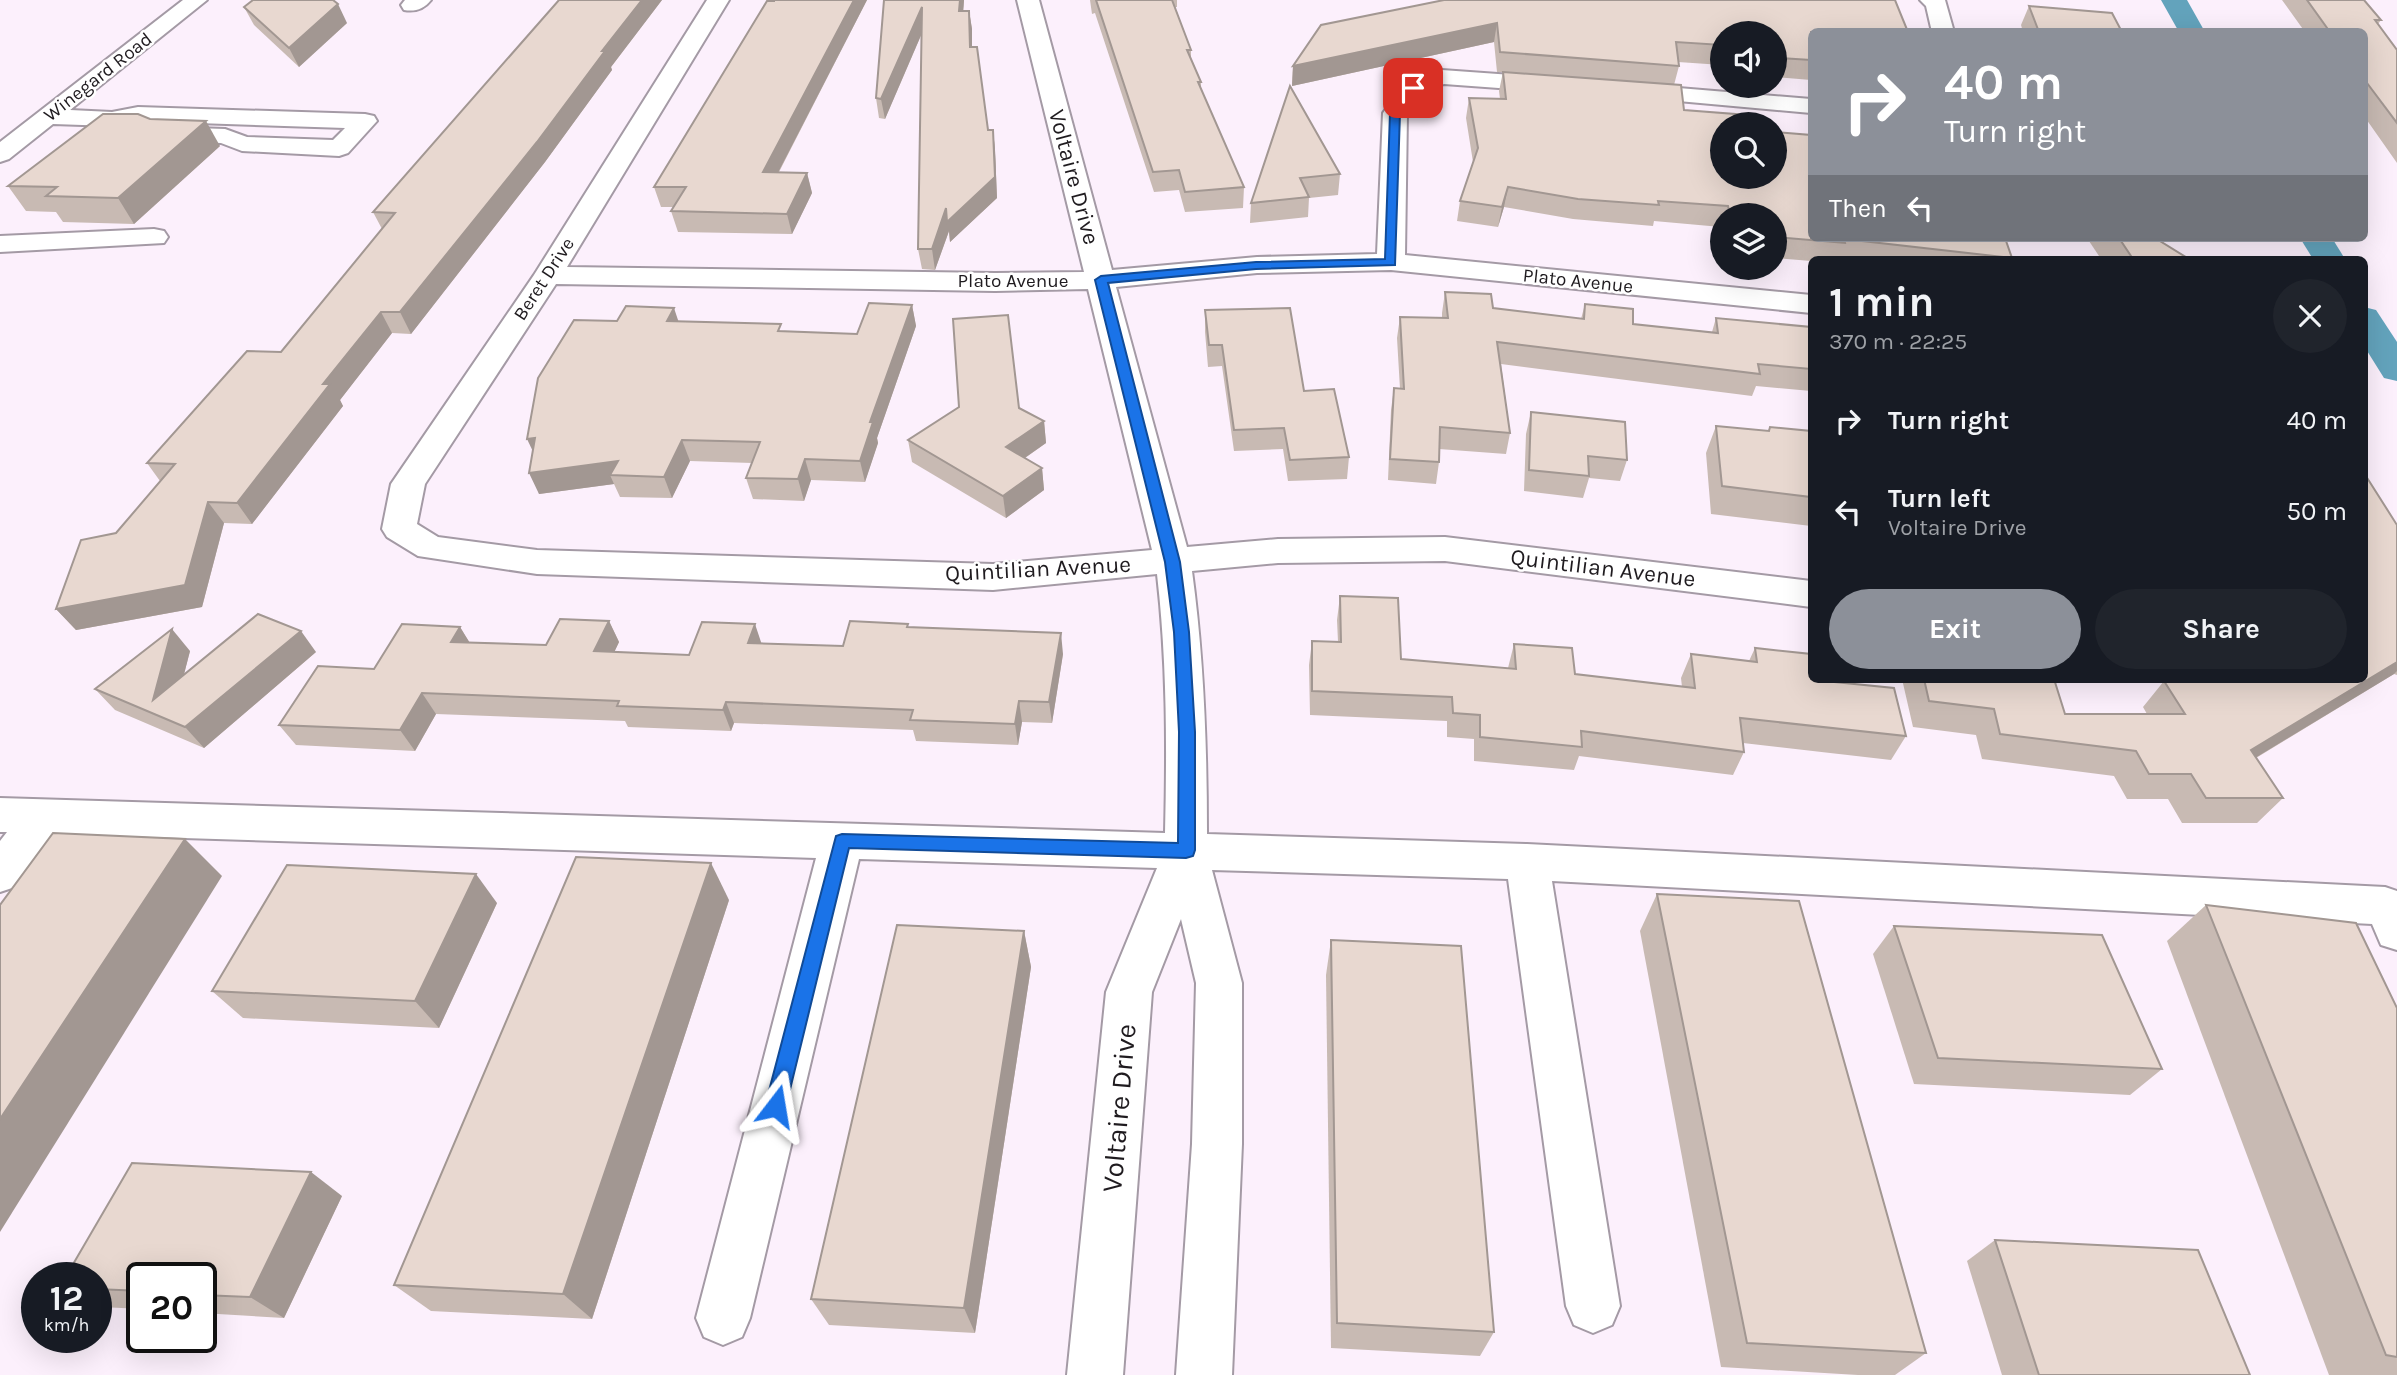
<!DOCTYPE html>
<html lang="en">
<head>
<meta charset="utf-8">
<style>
  body { margin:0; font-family:Karla,sans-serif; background:#20242c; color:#f1f3f6; height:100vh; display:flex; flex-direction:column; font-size:26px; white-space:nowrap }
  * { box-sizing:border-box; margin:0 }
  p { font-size:23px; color:#9ea1a6 }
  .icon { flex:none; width:38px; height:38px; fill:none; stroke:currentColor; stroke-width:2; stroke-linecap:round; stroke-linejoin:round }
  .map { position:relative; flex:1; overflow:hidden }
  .sheet { position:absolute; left:1808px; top:256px; width:560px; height:427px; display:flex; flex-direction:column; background:#171b24; border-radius:10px; box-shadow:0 7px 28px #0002 }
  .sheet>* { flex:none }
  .banner { position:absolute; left:1808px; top:28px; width:560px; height:214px; border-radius:10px; box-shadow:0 7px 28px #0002; background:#8c9099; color:#fff; overflow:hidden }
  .buttons { position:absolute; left:1710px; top:21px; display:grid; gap:14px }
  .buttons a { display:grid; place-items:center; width:77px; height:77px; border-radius:50%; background:#171b24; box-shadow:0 7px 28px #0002; font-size:35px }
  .speed { position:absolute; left:21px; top:1262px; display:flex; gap:14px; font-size:35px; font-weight:700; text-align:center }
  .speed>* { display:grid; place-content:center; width:91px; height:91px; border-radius:50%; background:#171b24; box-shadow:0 7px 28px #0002; line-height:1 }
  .speed small { font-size:18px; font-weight:400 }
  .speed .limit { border:4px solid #111; border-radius:10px; background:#fff; color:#111 }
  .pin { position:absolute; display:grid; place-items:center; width:60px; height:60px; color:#fff; margin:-30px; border-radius:14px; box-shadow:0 4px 10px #0006 }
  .me { position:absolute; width:77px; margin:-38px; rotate:14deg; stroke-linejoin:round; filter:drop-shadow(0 0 5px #0008) }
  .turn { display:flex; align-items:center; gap:24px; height:147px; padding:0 21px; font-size:32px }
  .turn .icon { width:91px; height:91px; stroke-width:2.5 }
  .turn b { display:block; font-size:49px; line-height:60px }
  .then { display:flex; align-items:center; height:66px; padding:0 21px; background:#0003; gap:14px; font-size:26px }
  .round { display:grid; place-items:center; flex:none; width:74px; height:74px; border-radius:37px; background:#20242c }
  .overview { display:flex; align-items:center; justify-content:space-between; height:119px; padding:0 21px }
  h1 { font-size:42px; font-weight:700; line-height:52px }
  .button { display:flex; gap:14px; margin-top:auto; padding:14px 21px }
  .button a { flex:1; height:80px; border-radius:42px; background:#8c9099; color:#fff; font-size:28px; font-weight:700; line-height:80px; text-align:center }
  .button a+a { background:#20242c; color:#f1f3f6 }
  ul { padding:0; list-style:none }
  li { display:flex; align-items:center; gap:21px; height:91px; padding:0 21px }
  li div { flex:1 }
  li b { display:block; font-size:26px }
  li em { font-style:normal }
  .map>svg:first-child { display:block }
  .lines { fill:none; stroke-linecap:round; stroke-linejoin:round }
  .canal { fill:#63a3bc; fill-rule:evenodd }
  .minor-casing { stroke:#a49aa5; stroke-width:4 }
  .minor { fill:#fff; fill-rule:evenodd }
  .wall { fill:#c8bab3 }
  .shaded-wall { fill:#a29792 }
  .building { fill:#e8d8d0; stroke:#a29792; stroke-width:2 }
  .route { fill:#1a73e8; stroke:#114b97; stroke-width:2 }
  .labels { text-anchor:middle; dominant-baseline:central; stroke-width:5; stroke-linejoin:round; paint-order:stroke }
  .far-street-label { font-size:19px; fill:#1f1b1f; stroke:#fff }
  .street-label { font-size:23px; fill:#1f1b1f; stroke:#fff }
  .near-street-label { font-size:28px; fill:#1f1b1f; stroke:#fff }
</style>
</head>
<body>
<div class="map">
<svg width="2397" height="1375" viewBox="0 0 2397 1375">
  <rect width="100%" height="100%" fill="#fcf0fc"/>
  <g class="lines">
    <!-- canal -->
    <g class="canal">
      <polygon points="2161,0 2187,0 2205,32 2179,32"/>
      <polygon points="2300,238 2332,238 2345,259 2313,259"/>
      <polygon points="2364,307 2376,310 2397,342 2397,381 2384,378 2364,346"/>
    </g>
    <defs>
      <g id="minor">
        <polygon points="183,0 207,0 70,110 112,112 138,107 365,114 374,116 377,121 348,153 339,156 242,151 221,143 165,141 156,139 153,134 156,129 165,127 225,129 247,137 333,140 345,128 138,121 112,126 53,124 9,159 0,162 0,142"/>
        <path d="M405,0H431C424,9 415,12 404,10L401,5Z"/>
        <path d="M707,0H729L567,267L995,273L1084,272L1017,0H1039L1112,270L1257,257L1377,254L1383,113L1405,83L1442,70L1554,78L1562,80L1566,85L1562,90L1554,92L1444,84L1421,93L1407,113L1405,255L1811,295V313L1391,270L1257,273L1116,287L1187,547L1278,539L1445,537L1811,581V607L1445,561L1278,563L1192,571C1204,659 1207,746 1207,834L1527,844L2385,887L2397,891V950L2381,945L2372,924L1552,881L1620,1306L1612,1325L1593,1333L1574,1325L1566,1306L1508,879L1212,870L1242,983V1144L1232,1375H1176L1192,1144L1196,983L1181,919L1152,992L1123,1375H1067L1106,992L1157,868L859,859L750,1318L742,1337L723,1345L704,1337L696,1318L816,858L54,834L15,887L0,892V841L7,832H0V798L1165,833C1167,746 1167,661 1157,574L993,590L537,574L418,556L387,537L382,529L391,484L534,275ZM556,284L995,291L1088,289L1152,550L993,564L537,550L438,537L417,524L425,484Z"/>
        <polygon points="1920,0 1945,0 1954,32 1932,32 1926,6"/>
        <polygon points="1631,84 1811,99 1811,113 1623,96 1619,91 1623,86"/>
        <polygon points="154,229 164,231 168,237 164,243 0,252 0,236"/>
      </g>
    </defs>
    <!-- minor casing -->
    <use href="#minor" class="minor-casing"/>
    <!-- minor -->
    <use href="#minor" class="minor"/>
  </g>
  <!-- wall -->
  <g class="wall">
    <polygon points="559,0 662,0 611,67 612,70 545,162 411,334 392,333 340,400 343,406 252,524 224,523 202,607 76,630 56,609 116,533 160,481 147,463 281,352 382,229 373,212"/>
    <polygon points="774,0 867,0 779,172 807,173 812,193 792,234 678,232 671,211 674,207 661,207 654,187"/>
    <polygon points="884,0 964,0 963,11 969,11 972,29 972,47 988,130 993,130 995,150 997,198 950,242 949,231 935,270 922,269 918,249 922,33 885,119 879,118 876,98"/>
    <polygon points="1090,0 1177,0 1177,7 1175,7 1191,50 1191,58 1201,82 1201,89 1244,187 1243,208 1185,212 1179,190 1154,192 1095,13 1092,14"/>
    <polygon points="1444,0 1811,32 1811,80 1774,77 1774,33 1722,33 1722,65 1678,62 1679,66 1674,85 1684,110 2005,238 2012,258 1811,259 1811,261 1774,258 1774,215 1722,215 1722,230 1721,227 1654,221 1653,226 1573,219 1504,207 1498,227 1457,221 1460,201 1473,162 1466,118 1469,98 1500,99 1499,91 1503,72 1497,72 1494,42 1292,86 1293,66"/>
    <polygon points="2282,0 2364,0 2381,20 2378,24 2397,50 2397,163 2364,116 2364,32 2305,32"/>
    <polygon points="2029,6 2122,32 2023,32 2021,25"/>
    <polygon points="244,7 347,23 299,67 254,25"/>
    <polygon points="1290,86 1340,174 1338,195 1309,198 1308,217 1250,223 1251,203"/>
    <polygon points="220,146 134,224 63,222 56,212 26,211 8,186"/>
    <polygon points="2087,238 2155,238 2189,259 2101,259"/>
    <polygon points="1445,292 1493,308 1581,319 1585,304 1633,324 1712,332 1716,318 1811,327 1811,391 1756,386 1752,396 1501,364 1510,433 1506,454 1439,449 1439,462 1436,484 1388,480 1391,410 1394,388 1400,389 1397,338 1400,317 1442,318 1442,313"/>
    <polygon points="912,305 916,326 877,438 878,443 865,482 811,480 804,501 753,499 746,478 752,463 690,461 672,498 620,497 614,484 539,494 532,450 617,321 678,321 783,331 857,334"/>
    <polygon points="1205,310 1304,391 1349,457 1347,479 1288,481 1283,449 1234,451 1222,366 1208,367 1205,332"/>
    <polygon points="1019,408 1044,421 1046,443 1025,458 1042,468 1044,490 1006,518 912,462 908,440"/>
    <polygon points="1531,412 1627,460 1620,481 1589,478 1583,498 1524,491 1526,434"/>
    <polygon points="1716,426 1768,431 1770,427 1811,431 1811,526 1711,514 1706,453"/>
    <polygon points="2397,525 2397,675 2394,674 2256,758 2283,798 2257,823 2182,823 2168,799 2127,799 2114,776 1982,759 1976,735 1913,727 1902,679 2054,679 2065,714 2147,714 2143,707 2164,681 2364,679"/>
    <polygon points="1340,596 1401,659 1508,668 1514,644 1575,674 1682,687 1681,678 1691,654 1749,661 1755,648 1825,681 1906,736 1891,760 1743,743 1744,752 1733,775 1579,756 1574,770 1474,761 1474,739 1447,737 1447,721 1310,715 1309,665 1312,641 1338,642 1337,620"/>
    <polygon points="609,621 619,642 614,652 689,655 762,643 843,646 909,627 1063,654 1052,723 1022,722 1018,745 916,741 913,730 734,723 731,731 628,727 625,721 436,714 415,751 296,745 279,725 374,669 460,627 469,642 546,645"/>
    <polygon points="190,651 184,674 316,652 204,748 115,710 95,689"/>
    <polygon points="1657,894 1926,1353 1895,1375 1858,1375 1721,1367 1640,931"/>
    <polygon points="729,900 592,1319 431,1311 394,1285"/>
    <polygon points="497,903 439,1028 243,1018 212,991"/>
    <polygon points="2206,905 2397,1008 2397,1375 2329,1375 2167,941"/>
    <polygon points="1894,926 2162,1069 2130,1095 1914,1084 1873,954"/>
    <polygon points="1024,931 1031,967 975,1333 829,1325 811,1299"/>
    <polygon points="1331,940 1494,1332 1480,1356 1331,1348 1326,975"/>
    <polygon points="342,1196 284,1318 201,1313 201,1278 142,1278 142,1309 101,1307 96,1305 96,1278"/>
    <polygon points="1995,1240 2250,1375 2002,1375 1967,1261"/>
  </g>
  <!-- shaded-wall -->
  <g class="shaded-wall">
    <polygon points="642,0 662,0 611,67 612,70 545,162 411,334 400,312"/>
    <polygon points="854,0 867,0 768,192 763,172"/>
    <polygon points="960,0 964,0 962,30 959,11"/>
    <polygon points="338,4 347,23 299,67 289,48"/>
    <polygon points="922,7 925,26 885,119 881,99"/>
    <polygon points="969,11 972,29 972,66 970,47"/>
    <polygon points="1497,23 1494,42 1292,86 1293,66"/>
    <polygon points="206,121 220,146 134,224 118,198"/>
    <polygon points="993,130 995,150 997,198 950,242 949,231 935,270 932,249 946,208"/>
    <polygon points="807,173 812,193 792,234 787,214"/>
    <polygon points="1508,187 1504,207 1498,227 1502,207"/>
    <polygon points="912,305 916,326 877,438 878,443 865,482 860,461 870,422"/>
    <polygon points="674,308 681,329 667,321"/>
    <polygon points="381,312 392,333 340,400 343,406 252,524 237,503 323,384"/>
    <polygon points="1044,421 1046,443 1009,469 1006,447"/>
    <polygon points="535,438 537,460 527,439"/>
    <polygon points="682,440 690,461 672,498 664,477"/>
    <polygon points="805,459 811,480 804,501 798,479"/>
    <polygon points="618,461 610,475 614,484 539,494 529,473"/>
    <polygon points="1042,468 1044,490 1006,518 1003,496"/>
    <polygon points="208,502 224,523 202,607 76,630 56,609"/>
    <polygon points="609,621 619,642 605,672 594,651"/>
    <polygon points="755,624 762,645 748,643"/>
    <polygon points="460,627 473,648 451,642"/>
    <polygon points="172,629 190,651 172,721 153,700"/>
    <polygon points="301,631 316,652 204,748 185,727"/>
    <polygon points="1061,633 1063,654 1052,723 1049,702"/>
    <polygon points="2397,662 2397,671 2394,674 2227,775 2251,750"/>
    <polygon points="422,693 436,714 415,751 400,730"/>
    <polygon points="1019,701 1022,722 1018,745 1015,724"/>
    <polygon points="726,702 734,723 731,731 723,710"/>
    <polygon points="185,839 222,876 0,1232 0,1119"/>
    <polygon points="711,863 729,900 592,1319 563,1294"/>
    <polygon points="476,874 497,903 439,1028 415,1001"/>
    <polygon points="1024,931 1031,967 975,1333 964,1308"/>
    <polygon points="311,1172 342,1196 284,1318 250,1297"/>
  </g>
  <!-- building -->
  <g class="building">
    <polygon points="253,0 333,0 338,4 289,48 244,7"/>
    <polygon points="559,0 642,0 602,51 605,51 537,142 400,312 381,312 323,384 330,384 237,503 208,502 185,585 56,609 81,540 116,533 175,464 147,463 247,351 281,352 395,213 373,212"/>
    <polygon points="774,0 854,0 763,172 807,173 787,214 671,211 686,187 654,187 767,1 774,1"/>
    <polygon points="884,0 960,0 959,11 969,11 970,47 977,47 988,130 993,130 995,177 947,222 946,208 932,249 918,249 922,7 881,99 876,98"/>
    <polygon points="1096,0 1172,0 1191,50 1187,50 1201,82 1198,82 1244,187 1185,192 1179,170 1153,172"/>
    <polygon points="1444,0 1895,0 1908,32 1811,32 1811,60 1780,58 1777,49 1774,49 1774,33 1722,33 1722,45 1676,42 1679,66 1500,52 1497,23 1293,66 1321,25"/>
    <polygon points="2307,0 2364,0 2381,20 2375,20 2397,50 2397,123 2364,79 2364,32 2330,32"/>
    <polygon points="2029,6 2112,13 2122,32 2039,32"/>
    <polygon points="1503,72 1681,85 1684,110 1761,116 1763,124 1722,124 1722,177 1774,177 1774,132 1811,135 1811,238 2005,238 2012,258 1844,239 1845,243 1774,237 1774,215 1730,215 1728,206 1658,201 1659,205 1578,199 1508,187 1502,207 1460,201 1478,148 1469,98 1506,99"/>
    <polygon points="1290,86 1340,174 1300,178 1309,197 1251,203"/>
    <polygon points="103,114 138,114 150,119 206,121 118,198 46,196 57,187 8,186"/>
    <polygon points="2119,238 2155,238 2189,259 2133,259"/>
    <polygon points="1445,292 1491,294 1493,308 1584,319 1585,304 1633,309 1633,324 1718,333 1716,318 1811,327 1811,369 1758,364 1760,374 1497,342 1510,433 1440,427 1439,462 1390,459 1394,388 1404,389 1400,317 1448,318"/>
    <polygon points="869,303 912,305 870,422 873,422 860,461 805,459 798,479 746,478 760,442 682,440 664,477 610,475 618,461 529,473 535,438 527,439 538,378 574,320 617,321 626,306 674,308 667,321 781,324 778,331 857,334"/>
    <polygon points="1290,308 1304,391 1334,389 1349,457 1290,460 1284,428 1234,430 1222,345 1209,345 1205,310"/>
    <polygon points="1008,315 1019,408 1044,421 1006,447 1042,468 1003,496 908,440 959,407 953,319"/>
    <polygon points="1531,412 1625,422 1627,460 1588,456 1589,476 1529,470"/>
    <polygon points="1716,426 1769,431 1770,427 1811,431 1811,497 1722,486"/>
    <polygon points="2364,473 2397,525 2397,662 2251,750 2283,798 2206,798 2191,774 2149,774 2136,751 2000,734 1994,709 1929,701 1924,679 2054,679 2065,714 2185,714 2164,681 2220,681 2224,679 2364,679"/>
    <polygon points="1340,596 1398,598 1401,659 1516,669 1514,644 1572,648 1575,674 1695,688 1691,654 1757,662 1755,648 1811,654 1811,679 1825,679 1825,681 1894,688 1906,736 1740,718 1744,752 1581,731 1582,747 1480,737 1480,715 1453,713 1452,697 1312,691 1312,641 1341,642"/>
    <polygon points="258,614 301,631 185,727 95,689 172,629 153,700"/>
    <polygon points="560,619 609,621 594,651 689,655 702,622 755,624 748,643 843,646 850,621 908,624 907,627 1061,633 1049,702 1019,701 1015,724 910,720 913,710 726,702 723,710 617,706 619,701 422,693 400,730 279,725 318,666 374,669 402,624 460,627 451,642 546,645"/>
    <polygon points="53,833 185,839 0,1119 0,905"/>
    <polygon points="576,857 711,863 563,1294 394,1285"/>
    <polygon points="287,865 476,874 415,1001 212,991"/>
    <polygon points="1657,894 1799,901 1926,1353 1747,1343"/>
    <polygon points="2206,905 2356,923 2397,1008 2397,1357 2386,1355"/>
    <polygon points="897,925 1024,931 964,1308 811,1299"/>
    <polygon points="1894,926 2102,935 2162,1069 1938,1058"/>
    <polygon points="1331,940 1461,946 1494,1332 1337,1323"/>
    <polygon points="132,1163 311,1172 250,1297 201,1295 201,1278 142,1278 142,1291 96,1289 96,1278 65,1278"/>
    <polygon points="1995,1240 2198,1250 2250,1375 2039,1375"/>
  </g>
  <!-- route -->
  <polygon class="route" points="1409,86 1417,88 1400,113 1395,265 1256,269 1108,283 1180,562 1189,632 1195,732 1195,850 1193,856 1186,858 849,848 786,1106 783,1113 776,1116 768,1113 765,1106 836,836 842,834 1178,843 1179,732 1174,632 1165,562 1095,280 1101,276 1256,262 1385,259 1390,113"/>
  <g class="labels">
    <!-- far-street labels -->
    <g class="far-street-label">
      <text transform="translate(98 77) rotate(-38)">Winegard Road</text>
      <text transform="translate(544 279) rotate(-57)">Beret Drive</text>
      <text x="1013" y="281">Plato Avenue</text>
      <text transform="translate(1578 281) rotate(6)">Plato Avenue</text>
    </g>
    <!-- street labels -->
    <g class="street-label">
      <text transform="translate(1074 177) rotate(75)">Voltaire Drive</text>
      <text transform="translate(1603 568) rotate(7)">Quintilian Avenue</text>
      <text transform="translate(1038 569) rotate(-3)">Quintilian Avenue</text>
    </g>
    <!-- near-street labels -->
    <g class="near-street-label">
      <text transform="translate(1119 1108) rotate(-85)">Voltaire Drive</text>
    </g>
  </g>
</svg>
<div class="buttons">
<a><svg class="icon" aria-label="sound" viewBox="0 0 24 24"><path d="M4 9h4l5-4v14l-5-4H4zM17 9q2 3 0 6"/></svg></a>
<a><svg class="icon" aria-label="search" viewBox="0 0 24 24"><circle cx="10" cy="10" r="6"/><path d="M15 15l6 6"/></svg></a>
<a><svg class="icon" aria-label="layers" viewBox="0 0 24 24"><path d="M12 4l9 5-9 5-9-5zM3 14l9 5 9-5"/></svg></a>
</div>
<div class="speed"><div>12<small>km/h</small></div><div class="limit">20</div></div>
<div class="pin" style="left:1413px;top:88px;background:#d93025"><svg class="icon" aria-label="arrive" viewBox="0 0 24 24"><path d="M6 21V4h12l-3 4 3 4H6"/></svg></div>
<svg class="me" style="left:776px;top:1106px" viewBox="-20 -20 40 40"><path d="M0-17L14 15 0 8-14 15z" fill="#1a73e8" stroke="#fff" stroke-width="4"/></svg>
<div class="banner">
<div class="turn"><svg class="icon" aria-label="right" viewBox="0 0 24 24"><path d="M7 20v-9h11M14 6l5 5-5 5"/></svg><div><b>40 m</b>Turn right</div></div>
<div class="then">Then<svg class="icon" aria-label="left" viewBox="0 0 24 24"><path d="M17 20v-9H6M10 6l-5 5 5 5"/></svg></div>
</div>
<section class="sheet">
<div class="overview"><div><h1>1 min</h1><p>370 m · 22:25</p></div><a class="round"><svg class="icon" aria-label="close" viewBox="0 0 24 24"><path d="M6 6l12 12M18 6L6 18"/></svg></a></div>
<ul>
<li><svg class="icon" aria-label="right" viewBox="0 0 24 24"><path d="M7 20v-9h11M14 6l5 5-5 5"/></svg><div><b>Turn right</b></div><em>40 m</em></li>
<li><svg class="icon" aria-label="left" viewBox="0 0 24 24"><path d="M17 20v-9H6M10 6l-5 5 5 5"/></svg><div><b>Turn left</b><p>Voltaire Drive</p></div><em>50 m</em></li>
</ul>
<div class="button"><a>Exit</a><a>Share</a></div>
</section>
</div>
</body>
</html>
